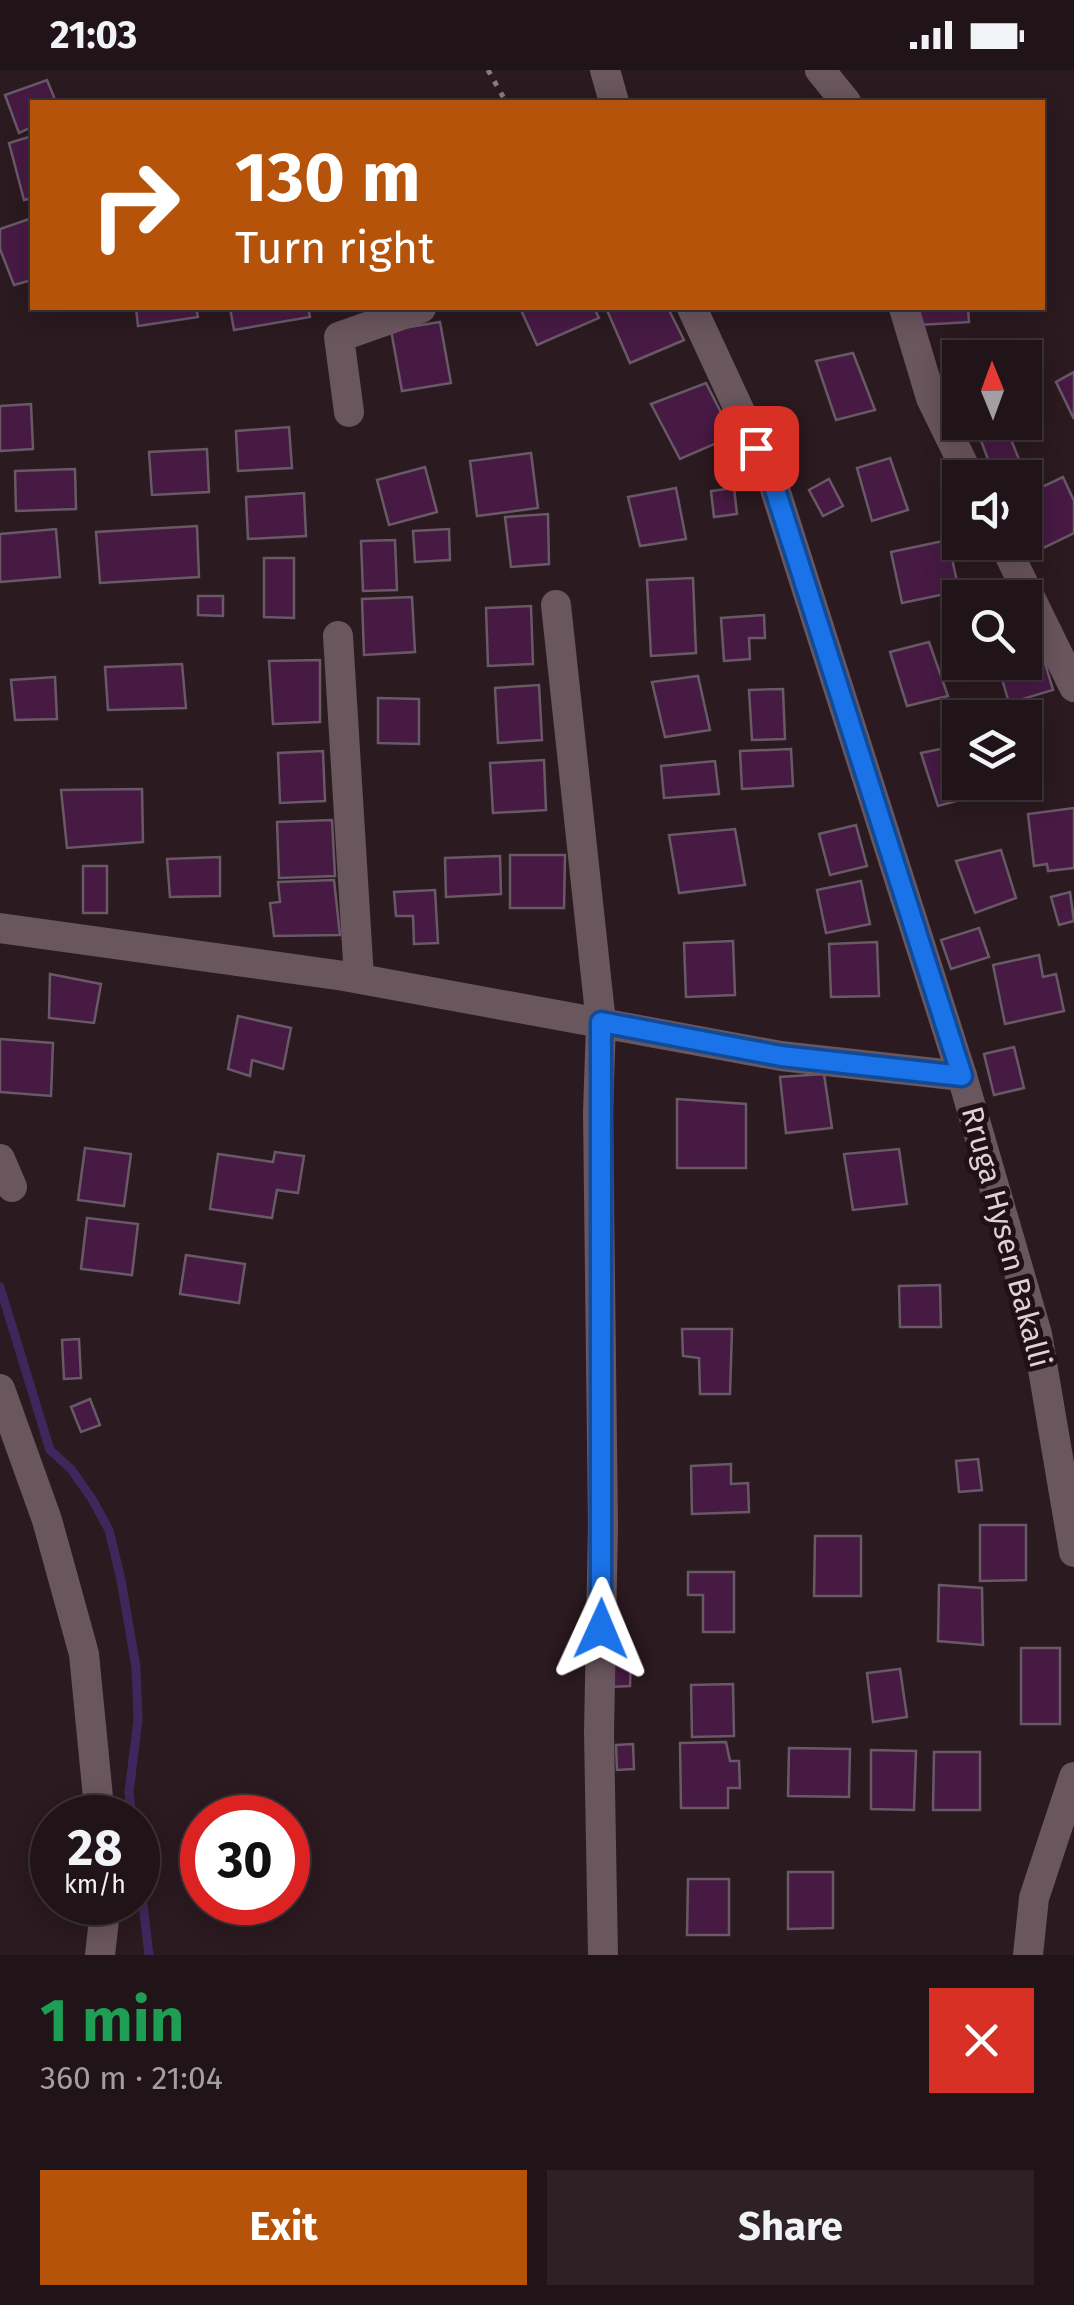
<!DOCTYPE html>
<html lang="en">
<head>
<meta charset="utf-8">
<style>
  body { margin:0; font-family:"Fira Sans",sans-serif; background:#2d2125; color:#f1f3f6; height:100vh; display:flex; flex-direction:column; font-size:38px; white-space:nowrap }
  * { box-sizing:border-box; margin:0 }
  p { font-size:32px; color:#a29ea2 }
  .icon { flex:none; width:55px; height:55px; fill:none; stroke:currentColor; stroke-width:2; stroke-linecap:round; stroke-linejoin:round }
  .map { position:relative; height:1885px; overflow:hidden }
  .sheet { display:flex; flex-direction:column; background:#201418; flex:1 }
  .sheet>* { flex:none }
  .top-card { position:absolute; left:30px; top:30px; width:1015px; height:210px; border-radius:0px; box-shadow:0 5px 25px #0003,0 0 0 2px #3d3337; background:#b45309; color:#fff; overflow:hidden }
  .needle { width:65px; rotate:359deg }
  .tools { position:absolute; left:942px; top:270px; display:grid; gap:20px }
  .tools a { display:grid; place-items:center; width:100px; height:100px; border-radius:0px; background:#201418; box-shadow:0 5px 25px #0003,0 0 0 2px #3d3337; font-size:50px }
  .speed { position:absolute; left:30px; top:1725px; display:flex; gap:20px; font-size:50px; font-weight:700; text-align:center }
  .speed>* { display:grid; place-content:center; width:130px; height:130px; border-radius:50%; background:#201418; box-shadow:0 5px 25px #0003,0 0 0 2px #3d3337; line-height:1 }
  .speed small { font-size:25px; font-weight:400 }
  .speed .limit { border:15px solid #d22; background:#fff; color:#111 }
  .pin { position:absolute; display:grid; place-items:center; width:85px; height:85px; color:#fff; margin:-42px; border-radius:20px; box-shadow:0 5px 15px #0006 }
  .me { position:absolute; width:110px; margin:-55px; rotate:1deg; stroke-linejoin:round; filter:drop-shadow(0 0 8px #0008) }
  .turn { display:flex; align-items:center; gap:35px; height:210px; padding:0 40px; font-size:45px }
  .turn .icon { width:130px; height:130px; stroke-width:2.5 }
  .turn b { display:block; font-size:70px; line-height:85px }
  .round { display:grid; place-items:center; flex:none; width:105px; height:105px; border-radius:0px; background:#2d2125 }
  .headline { display:flex; align-items:center; justify-content:space-between; height:170px; padding:0 40px }
  h1 { font-size:60px; font-weight:700; line-height:75px; color:#1e9e55 }
  .cta { display:flex; gap:20px; margin-top:auto; padding:20px 40px }
  .cta a { flex:1; height:115px; border-radius:0px; background:#b45309; color:#fff; font-size:40px; font-weight:700; line-height:115px; text-align:center }
  .cta a+a { background:#2d2125; color:#f1f3f6 }
  .status { display:flex; justify-content:space-between; align-items:center; height:70px; padding:0 50px; background:#201418; direction:ltr }
  .status svg { height:28px; fill:currentColor }
  .map>svg:first-child { display:block }
  .lines { fill:none; stroke-linecap:round; stroke-linejoin:round }
  .stream { stroke:#40275b; stroke-width:9 }
  .building { fill:#471a44; stroke:#685966; stroke-width:2.5 }
  .path { stroke:#8a7c81; stroke-width:5; stroke-dasharray:5 8; stroke-linecap:butt }
  .minor { stroke:#6a565d; stroke-width:30 }
  .route-casing { stroke:#114b97; stroke-width:25 }
  .route { stroke:#1a73e8; stroke-width:18 }
  .labels { text-anchor:middle; dominant-baseline:central; stroke-width:10; stroke-linejoin:round; paint-order:stroke }
  .street-label { font-size:30px; fill:#ded2d6; stroke:#211117 }
</style>
</head>
<body>
<div class="status"><b>21:03</b><svg viewBox="0 0 49 12"><path d="M0 12V9h3v3zM5 12V6h3v6zM10 12V3h3v9zM15 12V0h3v12zM26 1h20v11H26zM47 4h2v5h-2z"/></svg></div>
<div class="map">
<svg width="1074" height="1885" viewBox="0 0 1074 1885">
  <rect width="100%" height="100%" fill="#2b1a20"/>
  <g class="lines">
    <!-- stream -->
    <g class="stream">
      <polyline points="0,1217 50,1380 71,1399 92,1429 109,1460 121,1510 136,1597 138,1650 129,1722 132,1748"/>
      <polyline points="138,1793 149,1885"/>
    </g>
  </g>
  <!-- building -->
  <g class="building">
    <polygon points="47,10 56,32 32,32 32,57 19,63 5,25"/>
    <polygon points="32,66 32,128 24,130 9,73"/>
    <polygon points="32,148 32,210 14,215 0,179 0,159"/>
    <polygon points="136,238 196,238 198,247 138,256"/>
    <polygon points="230,238 308,238 310,247 234,260"/>
    <polygon points="520,238 594,238 599,248 537,275"/>
    <polygon points="606,238 668,238 684,270 630,293"/>
    <polygon points="918,238 968,238 969,252 919,255"/>
    <polygon points="440,252 451,313 402,321 391,260"/>
    <polygon points="853,283 875,340 836,350 816,291"/>
    <polygon points="1074,302 1074,349 1056,312"/>
    <polygon points="706,313 733,366 680,389 651,334"/>
    <polygon points="31,334 33,379 0,381 0,336"/>
    <polygon points="974,352 1004,352 1030,417 1025,419 1025,408 995,408"/>
    <polygon points="289,357 292,398 238,401 236,361"/>
    <polygon points="207,379 209,422 152,425 149,382"/>
    <polygon points="531,383 538,438 477,446 470,391"/>
    <polygon points="890,388 908,440 872,451 857,398"/>
    <polygon points="425,397 437,442 389,455 377,410"/>
    <polygon points="75,399 76,439 16,441 15,401"/>
    <polygon points="1063,407 1074,431 1074,463 1041,479 1025,445 1025,425"/>
    <polygon points="829,409 843,436 823,446 809,420"/>
    <polygon points="676,418 686,469 640,476 628,427"/>
    <polygon points="734,418 737,444 714,447 711,421"/>
    <polygon points="304,423 306,466 248,469 246,427"/>
    <polygon points="548,444 549,494 511,497 505,447"/>
    <polygon points="197,456 199,507 100,513 96,462"/>
    <polygon points="56,459 60,507 0,512 0,464"/>
    <polygon points="449,459 450,490 415,492 413,461"/>
    <polygon points="395,470 397,520 363,521 361,471"/>
    <polygon points="948,470 959,521 902,533 891,482"/>
    <polygon points="264,488 294,488 294,548 264,547"/>
    <polygon points="693,508 696,583 651,586 647,510"/>
    <polygon points="198,526 223,526 223,546 198,545"/>
    <polygon points="412,527 415,582 364,585 362,529"/>
    <polygon points="531,536 533,594 488,596 486,538"/>
    <polygon points="764,545 765,568 749,568 750,589 724,591 721,548"/>
    <polygon points="1031,546 1053,620 1009,633 997,592 1025,592 1025,548"/>
    <polygon points="929,572 948,626 907,636 890,582"/>
    <polygon points="320,590 320,652 273,654 269,591"/>
    <polygon points="182,594 186,638 108,640 105,597"/>
    <polygon points="698,606 710,660 665,667 652,612"/>
    <polygon points="55,607 57,649 15,650 11,610"/>
    <polygon points="539,615 542,670 498,673 495,618"/>
    <polygon points="783,619 785,669 752,670 749,620"/>
    <polygon points="378,628 419,629 419,674 378,673"/>
    <polygon points="960,675 960,712 978,712 982,724 938,736 921,683"/>
    <polygon points="791,679 793,716 742,719 740,681"/>
    <polygon points="323,681 325,731 280,733 278,683"/>
    <polygon points="544,690 546,740 493,743 490,693"/>
    <polygon points="715,691 719,724 664,728 661,696"/>
    <polygon points="142,719 143,772 67,778 61,720"/>
    <polygon points="1074,738 1074,798 1048,801 1047,794 1034,796 1028,744"/>
    <polygon points="332,750 335,806 279,808 277,752"/>
    <polygon points="856,755 867,796 830,805 819,764"/>
    <polygon points="735,759 745,815 679,823 669,765"/>
    <polygon points="1001,780 1016,828 975,843 956,791"/>
    <polygon points="510,785 565,785 564,838 510,838"/>
    <polygon points="500,786 501,824 446,827 445,788"/>
    <polygon points="220,787 220,826 170,827 167,789"/>
    <rect x="83" y="796" width="24" height="47"/>
    <polygon points="334,810 340,865 274,866 270,833 280,832 278,812"/>
    <polygon points="861,811 870,854 826,863 817,820"/>
    <polygon points="435,820 438,873 414,874 413,846 396,846 394,822"/>
    <polygon points="1070,822 1074,851 1059,855 1051,827"/>
    <polygon points="979,858 989,887 951,899 941,870"/>
    <polygon points="733,871 735,925 686,927 684,873"/>
    <polygon points="877,872 879,926 831,927 829,874"/>
    <polygon points="1039,885 1043,907 1056,904 1064,941 1005,954 993,895"/>
    <polygon points="50,904 101,914 94,953 49,948"/>
    <polygon points="238,946 291,958 283,999 252,990 250,1006 228,999"/>
    <polygon points="0,969 53,973 51,1026 0,1022"/>
    <polygon points="1014,977 1024,1018 994,1025 984,984"/>
    <polygon points="824,1004 832,1058 786,1063 780,1007"/>
    <polygon points="677,1029 746,1034 746,1098 677,1098"/>
    <polygon points="85,1078 131,1084 124,1136 78,1130"/>
    <polygon points="899,1079 907,1134 853,1140 844,1084"/>
    <polygon points="275,1082 304,1086 298,1123 277,1120 272,1148 210,1139 218,1084 273,1092"/>
    <polygon points="87,1148 138,1154 132,1205 81,1199"/>
    <polygon points="186,1185 245,1194 239,1233 180,1224"/>
    <polygon points="940,1215 941,1257 900,1257 899,1216"/>
    <polygon points="682,1259 732,1259 730,1324 700,1324 699,1288 683,1286"/>
    <polygon points="79,1269 81,1308 64,1309 62,1270"/>
    <polygon points="90,1329 100,1355 81,1362 71,1337"/>
    <polygon points="978,1389 982,1420 959,1422 956,1391"/>
    <polygon points="731,1394 731,1414 748,1413 749,1442 692,1444 691,1396"/>
    <polygon points="980,1455 1026,1455 1026,1510 980,1511"/>
    <polygon points="815,1466 861,1466 861,1526 814,1526"/>
    <polygon points="688,1502 734,1502 734,1562 703,1562 703,1525 688,1525"/>
    <polygon points="939,1515 982,1518 983,1575 938,1571"/>
    <rect x="1021" y="1578" width="39" height="76"/>
    <polygon points="608,1583 631,1583 630,1616 608,1617"/>
    <polygon points="900,1599 907,1647 873,1652 867,1603"/>
    <polygon points="733,1614 734,1666 692,1667 691,1615"/>
    <polygon points="726,1672 730,1691 739,1691 740,1718 728,1718 728,1738 681,1738 680,1673"/>
    <polygon points="633,1674 634,1699 617,1700 616,1675"/>
    <polygon points="789,1678 850,1679 849,1727 788,1726"/>
    <polygon points="871,1680 916,1681 914,1740 871,1739"/>
    <polygon points="934,1682 980,1682 980,1740 933,1740"/>
    <polygon points="788,1802 833,1802 833,1858 788,1859"/>
    <polygon points="688,1809 729,1809 729,1865 687,1865"/>
  </g>
  <g class="lines">
    <!-- path -->
    <polyline class="path" points="488,0 506,32"/>
    <!-- minor -->
    <g class="minor">
      <polyline points="605,0 614,32"/>
      <polyline points="820,0 846,32"/>
      <polyline points="692,238 773,413 962,1006 1037,1264 1074,1482"/>
      <polyline points="904,238 931,328 970,408"/>
      <polyline points="349,342 339,267 421,238"/>
      <polyline points="1003,472 1074,617"/>
      <polyline points="556,535 601,953 598,1042 603,1456 599,1662 603,1885"/>
      <polyline points="338,566 359,908"/>
      <polyline points="0,858 344,906 781,986 962,1006"/>
      <polyline points="0,1089 12,1117"/>
      <polyline points="0,1319 47,1450 84,1584 100,1748"/>
      <polyline points="100,1885 106,1832"/>
      <polyline points="1028,1885 1034,1828 1074,1707"/>
    </g>
  </g>
  <g class="lines">
    <defs>
      <polyline id="route" points="601,1559 601,952 781,986 962,1006 773,413 756,378"/>
    </defs>
    <!-- route casing -->
    <use href="#route" class="route-casing"/>
    <!-- route -->
    <use href="#route" class="route"/>
  </g>
  <g class="labels">
    <!-- street labels -->
    <g class="street-label">
      <text transform="translate(1006 1167) rotate(75)">Rruga Hysen Bakalli</text>
    </g>
  </g>
</svg>
<div class="tools">
<a><svg class="needle" viewBox="-14 -14 28 28"><path d="M0-13l5 13h-10z" fill="#e53935"/><path d="M0 13l5-13h-10z" fill="#a29ea2"/></svg></a>
<a><svg class="icon" aria-label="sound" viewBox="0 0 24 24"><path d="M4 9h4l5-4v14l-5-4H4zM17 9q2 3 0 6"/></svg></a>
<a><svg class="icon" aria-label="search" viewBox="0 0 24 24"><circle cx="10" cy="10" r="6"/><path d="M15 15l6 6"/></svg></a>
<a><svg class="icon" aria-label="layers" viewBox="0 0 24 24"><path d="M12 4l9 5-9 5-9-5zM3 14l9 5 9-5"/></svg></a>
</div>
<div class="speed"><div>28<small>km/h</small></div><div class="limit">30</div></div>
<div class="pin" style="left:756px;top:378px;background:#d93025"><svg class="icon" aria-label="arrive" viewBox="0 0 24 24"><path d="M6 21V4h12l-3 4 3 4H6"/></svg></div>
<svg class="me" style="left:601px;top:1559px" viewBox="-20 -20 40 40"><path d="M0-17L14 15 0 8-14 15z" fill="#1a73e8" stroke="#fff" stroke-width="4"/></svg>
<div class="top-card">
<div class="turn"><svg class="icon" aria-label="right" viewBox="0 0 24 24"><path d="M7 20v-9h11M14 6l5 5-5 5"/></svg><div><b>130 m</b>Turn right</div></div>
</div>
</div>
<section class="sheet">
<div class="headline"><div><h1>1 min</h1><p>360 m · 21:04</p></div><a class="round" style="background:#d93025;color:#fff"><svg class="icon" aria-label="close" viewBox="0 0 24 24"><path d="M6 6l12 12M18 6L6 18"/></svg></a></div>
<div class="cta"><a>Exit</a><a>Share</a></div>
</section>
</body>
</html>
